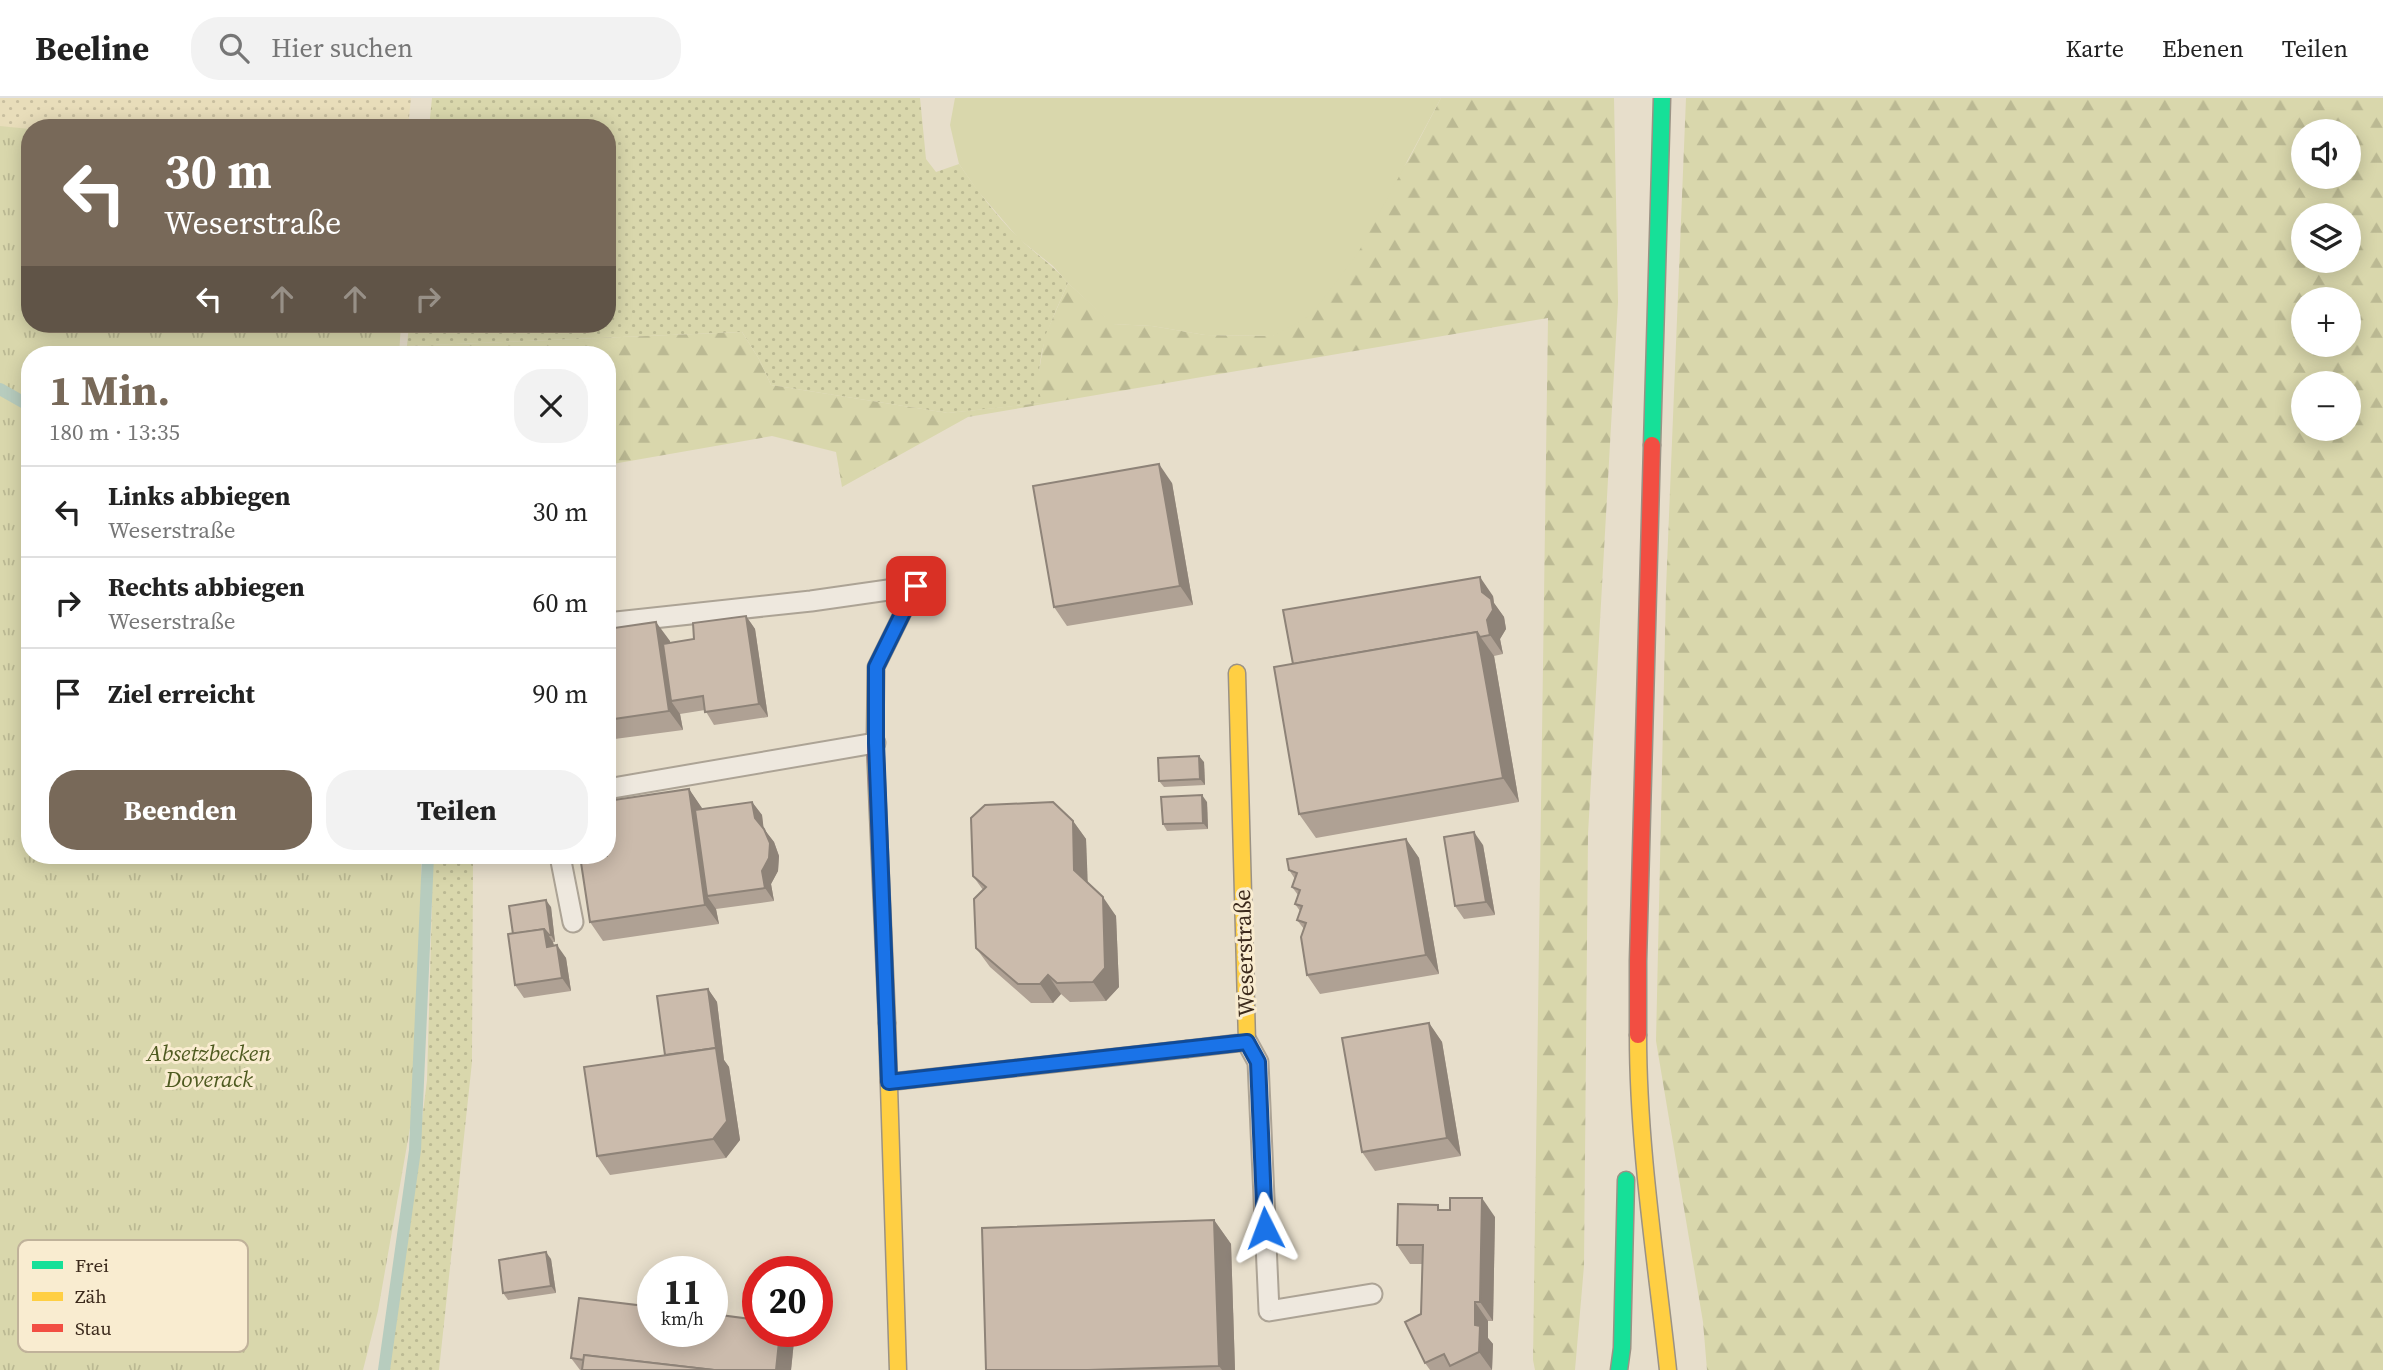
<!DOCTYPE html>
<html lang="de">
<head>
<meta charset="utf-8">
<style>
  body { margin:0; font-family:"Source Serif 4",serif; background:#f2f2f2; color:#222; height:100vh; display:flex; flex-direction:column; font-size:26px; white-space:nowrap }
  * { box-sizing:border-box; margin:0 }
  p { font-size:23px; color:#767676 }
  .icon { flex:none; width:38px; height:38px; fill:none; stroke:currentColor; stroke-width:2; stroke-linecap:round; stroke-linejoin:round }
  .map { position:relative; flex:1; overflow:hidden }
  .drawer { position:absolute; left:21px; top:248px; width:595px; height:518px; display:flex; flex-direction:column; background:#fff; border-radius:28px; box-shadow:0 4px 18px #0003 }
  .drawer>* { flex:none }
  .top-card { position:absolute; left:21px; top:21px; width:595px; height:214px; border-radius:28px; box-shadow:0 4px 18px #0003; background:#786959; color:#fff; overflow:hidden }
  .tools { position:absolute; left:2291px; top:21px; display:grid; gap:14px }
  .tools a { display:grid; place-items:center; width:70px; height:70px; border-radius:50%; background:#fff; box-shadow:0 4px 18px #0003; font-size:35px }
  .speed { position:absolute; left:637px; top:1158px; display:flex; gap:14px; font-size:35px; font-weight:700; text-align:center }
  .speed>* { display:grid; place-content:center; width:91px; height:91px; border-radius:50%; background:#fff; box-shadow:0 4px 18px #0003; line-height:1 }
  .speed small { font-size:18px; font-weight:400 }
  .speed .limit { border:10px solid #d22; background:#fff; color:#111 }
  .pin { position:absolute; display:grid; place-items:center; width:60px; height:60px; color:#fff; margin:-30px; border-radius:14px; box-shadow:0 4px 10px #0006 }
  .me { position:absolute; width:77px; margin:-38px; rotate:357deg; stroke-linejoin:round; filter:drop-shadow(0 0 5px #0008) }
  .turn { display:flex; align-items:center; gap:24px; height:147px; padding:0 28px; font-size:32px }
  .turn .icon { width:91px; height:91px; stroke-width:2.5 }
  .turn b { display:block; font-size:49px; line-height:60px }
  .lanes { display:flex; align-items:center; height:66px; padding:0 28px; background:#0003; justify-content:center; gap:35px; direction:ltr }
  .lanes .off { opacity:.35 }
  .round { display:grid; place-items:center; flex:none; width:74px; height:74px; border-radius:28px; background:#f2f2f2 }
  .summary { display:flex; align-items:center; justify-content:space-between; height:119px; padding:0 28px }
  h1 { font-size:42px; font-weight:700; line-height:52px; color:#786959 }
  .primary-button { display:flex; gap:14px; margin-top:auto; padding:14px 28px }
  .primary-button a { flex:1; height:80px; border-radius:28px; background:#786959; color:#fff; font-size:28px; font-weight:700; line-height:80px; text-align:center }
  .primary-button a+a { background:#f2f2f2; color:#222 }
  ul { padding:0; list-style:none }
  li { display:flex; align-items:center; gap:21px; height:91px; padding:0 28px; border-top:2px solid #e0e0e0 }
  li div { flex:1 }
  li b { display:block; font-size:26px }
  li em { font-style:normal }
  header { display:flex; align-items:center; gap:42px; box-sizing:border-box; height:98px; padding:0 35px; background:#fff; border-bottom:2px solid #e0e0e0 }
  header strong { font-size:33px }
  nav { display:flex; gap:38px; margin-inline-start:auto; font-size:24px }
  .search { width:490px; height:63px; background:#f2f2f2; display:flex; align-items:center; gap:18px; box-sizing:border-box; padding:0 24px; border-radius:28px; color:#767676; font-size:26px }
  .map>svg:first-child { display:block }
  .farmland { fill:url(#farmland-dots) }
  .grass { fill:url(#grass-dots) }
  .forest { fill:url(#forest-firs); fill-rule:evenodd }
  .park { fill:url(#park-tufts) }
  .garden { fill:#d9d7ac }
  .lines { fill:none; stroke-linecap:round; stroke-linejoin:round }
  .stream { stroke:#b7ccbe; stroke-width:12 }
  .lane-casing { stroke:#aca395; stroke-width:23 }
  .fast-casing { stroke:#9b9285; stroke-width:19 }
  .slow-casing { stroke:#9b9285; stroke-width:19 }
  .jam-casing { stroke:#9b9285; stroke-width:19 }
  .lane { stroke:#eee8de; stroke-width:19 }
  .fast { stroke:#16e098; stroke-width:16 }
  .slow { stroke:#ffcf43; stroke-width:16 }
  .jam { stroke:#f24e42; stroke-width:16 }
  .wall { fill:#afa194 }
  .shaded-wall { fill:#8e8378 }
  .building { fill:#cbbbac; stroke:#8e8378; stroke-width:2 }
  .route-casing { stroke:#114b97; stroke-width:18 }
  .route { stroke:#1a73e8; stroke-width:12 }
  .labels { text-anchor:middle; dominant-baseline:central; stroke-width:6; stroke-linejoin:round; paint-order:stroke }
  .street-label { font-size:23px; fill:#3c2a1c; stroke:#f9ecd0 }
  .park-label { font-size:23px; font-style:italic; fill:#4e5a20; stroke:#f9ecd0 }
  .key { fill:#f9ecd0; stroke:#c0b29a; stroke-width:2 }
  .key-label { font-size:19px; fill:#3c2a1c }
</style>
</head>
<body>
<header>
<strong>Beeline</strong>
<div class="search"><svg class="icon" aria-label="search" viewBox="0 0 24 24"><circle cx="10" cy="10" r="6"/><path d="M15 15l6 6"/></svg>Hier suchen</div>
<nav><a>Karte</a><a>Ebenen</a><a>Teilen</a></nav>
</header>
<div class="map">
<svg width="2383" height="1272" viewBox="0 0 2383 1272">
  <defs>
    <pattern id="farmland-dots" width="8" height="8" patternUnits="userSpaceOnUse" patternTransform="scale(1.75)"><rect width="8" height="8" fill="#e8ddba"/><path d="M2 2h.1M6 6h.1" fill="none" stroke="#c8be9f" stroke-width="1.8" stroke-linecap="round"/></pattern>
    <pattern id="grass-dots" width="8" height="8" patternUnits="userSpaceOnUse" patternTransform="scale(1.75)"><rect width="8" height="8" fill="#d9d7ac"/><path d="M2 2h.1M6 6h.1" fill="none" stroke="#bbb993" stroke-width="1.8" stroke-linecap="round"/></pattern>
    <pattern id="forest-firs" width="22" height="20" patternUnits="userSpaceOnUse" patternTransform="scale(1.75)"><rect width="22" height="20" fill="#d9d7ac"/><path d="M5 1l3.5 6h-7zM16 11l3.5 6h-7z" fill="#bbb993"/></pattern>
    <pattern id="park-tufts" width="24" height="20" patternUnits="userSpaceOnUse" patternTransform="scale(1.75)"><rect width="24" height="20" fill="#d9d7ac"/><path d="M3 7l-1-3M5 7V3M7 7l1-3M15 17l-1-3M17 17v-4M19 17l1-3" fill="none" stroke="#bbb993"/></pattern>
  </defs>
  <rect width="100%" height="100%" fill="#e7decb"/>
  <!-- farmland -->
  <polygon class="farmland" points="0,0 411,0 408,30 30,30 30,60 0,57"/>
  <!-- grass -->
  <g class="grass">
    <path d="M432,0H920L926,61L936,74L959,66C977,92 996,118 1019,140C1036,157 1052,166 1068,185C1051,224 1031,262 1043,305L948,315L771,287L759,261L742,234L407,248L409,226H607V30H429Z"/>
    <polygon points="431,758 473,758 472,964 439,1272 379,1272 401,1191 427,982 432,807"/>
  </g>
  <!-- forest -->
  <g class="forest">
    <polygon points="1441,0 1614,0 1618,204 1588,736 1584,1168 1575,1272 1535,1272 1533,1262 1548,220 968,319 842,389 836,354 772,338 607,367 607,257 406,257 407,248 742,234 759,261 771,287 948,315 1042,305 1037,285 1045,238 1068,185 1113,226 1152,228 1205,237 1273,238 1408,63"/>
    <path d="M1686,0H2383V1272H1707L1703,1224L1656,943L1666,491ZM2303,33H2348V79H2303ZM2303,117H2348V163H2303ZM2303,201H2348V247H2303ZM2303,285H2348V331H2303Z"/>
  </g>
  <!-- park -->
  <polygon class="park" points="0,28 30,31 30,226 401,226 399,257 30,257 30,758 421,758 421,967 378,1213 363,1272 0,1272"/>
  <!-- garden -->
  <polygon class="garden" points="955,0 1441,0 1358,155 1311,217 1273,238 1205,237 1152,228 1112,226 1068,185 1053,168 1019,141 977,92 959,66 950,27"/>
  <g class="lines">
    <!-- stream -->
    <g class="stream">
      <polyline points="0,291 30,308"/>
      <polyline points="384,1272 415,1052 428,758"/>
    </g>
    <defs>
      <g id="lane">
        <polyline points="607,525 811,503 916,488"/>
        <polyline points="607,691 875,645"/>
        <polyline points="560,758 573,824"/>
        <polyline points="1247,944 1258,964 1269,1213 1372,1196"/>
      </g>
      <g id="fast">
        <polyline points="1652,347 1662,0"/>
        <polyline points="889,984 1187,951"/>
        <polyline points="1619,1272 1622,1250 1626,1082"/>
      </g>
      <g id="slow">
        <polyline points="887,925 898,1272"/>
        <path d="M1638,937C1638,1049 1656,1161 1668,1272"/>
        <polyline points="1187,951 1247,944 1237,575"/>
      </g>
      <g id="jam">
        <polyline points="887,925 875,645 876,569 916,488"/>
        <polyline points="1638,937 1638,863 1652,347"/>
      </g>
    </defs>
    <!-- lane casing -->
    <use href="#lane" class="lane-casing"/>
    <!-- fast casing -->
    <use href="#fast" class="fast-casing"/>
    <!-- slow casing -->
    <use href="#slow" class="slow-casing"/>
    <!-- jam casing -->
    <use href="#jam" class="jam-casing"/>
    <!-- lane -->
    <use href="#lane" class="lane"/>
    <!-- fast -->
    <use href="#fast" class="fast"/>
    <!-- slow -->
    <use href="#slow" class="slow"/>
    <!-- jam -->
    <use href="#jam" class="jam"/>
  </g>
  <!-- wall -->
  <g class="wall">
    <polygon points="1172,385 1193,507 1067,528 1054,509"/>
    <polygon points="1493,498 1494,505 1504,519 1506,531 1500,541 1503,556 1494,558 1519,704 1316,740 1299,716 1293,566"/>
    <polygon points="746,518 755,531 768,619 714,627 705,612 680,616 683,632 607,642 607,531 670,543 670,545 694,541"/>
    <polygon points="1204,664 1205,687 1164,689 1159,683"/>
    <polygon points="689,691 702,711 752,704 762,717 763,730 774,744 779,758 778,773 771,786 774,803 716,811 719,826 603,843 590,824"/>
    <polygon points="1207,704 1208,731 1167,733 1163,726"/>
    <polygon points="1073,723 1086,741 1087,784 1116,818 1119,889 1106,903 1070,904 1061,896 1053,905 1031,905 990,869 976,850 983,792 973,778"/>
    <polygon points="1406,741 1419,760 1439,876 1320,896 1307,877 1304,831 1297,822 1300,813 1295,806 1298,797 1292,789 1295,781 1289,772"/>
    <polygon points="1483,747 1495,817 1464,821 1455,808"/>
    <polygon points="551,809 555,844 553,844 554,847 566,860 571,893 524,900 515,887 513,836"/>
    <polygon points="708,891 717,904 724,962 729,969 740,1042 726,1060 610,1077 597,1058 665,957"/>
    <polygon points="1429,925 1442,944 1461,1058 1375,1073 1362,1054"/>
    <polygon points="1441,1112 1495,1119 1493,1223 1488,1223 1488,1240 1493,1246 1492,1272 1430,1272 1425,1265 1421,1216 1422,1166 1410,1166 1397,1147"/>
    <polygon points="1214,1122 1231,1146 1235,1272 986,1272"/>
    <polygon points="551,1161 556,1195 508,1202 503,1195"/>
    <polygon points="794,1243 791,1272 580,1272 571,1260"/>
  </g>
  <!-- shaded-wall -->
  <g class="shaded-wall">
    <polygon points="1159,366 1172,385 1193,507 1180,488"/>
    <polygon points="1480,479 1493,498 1494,505 1504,519 1506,531 1500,541 1503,556 1490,537"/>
    <polygon points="746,518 755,531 768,619 759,606"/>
    <polygon points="656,524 670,543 678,602 671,603 680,616 683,632 669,613"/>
    <polygon points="1477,534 1494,558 1519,704 1503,680"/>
    <polygon points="1199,658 1204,664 1205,687 1200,681"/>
    <polygon points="689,691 702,710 714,797 707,798 716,811 719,826 705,807"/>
    <polygon points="1202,697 1207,704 1208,731 1203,725"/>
    <polygon points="752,704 762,717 764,733 755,720"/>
    <polygon points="1073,723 1086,741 1088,790 1074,772"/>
    <polygon points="764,731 774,744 779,758 778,773 771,786 774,803 765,790 762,773"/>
    <polygon points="1474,734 1483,747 1495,817 1486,804"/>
    <polygon points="1406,741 1419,760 1439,876 1426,857"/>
    <polygon points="1103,799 1116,818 1119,889 1106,903 1093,884"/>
    <polygon points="546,802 551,809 555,844 551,837"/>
    <polygon points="544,831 553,844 556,861 547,849"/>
    <polygon points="557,847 566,860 571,893 562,880"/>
    <polygon points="1048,877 1061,896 1053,905 1040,886"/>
    <polygon points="708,891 717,904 724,962 729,969 740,1042 726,1060 713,1041 716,956"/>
    <polygon points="1429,925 1442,944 1461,1058 1447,1040"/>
    <polygon points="1482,1100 1495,1119 1493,1223 1480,1204"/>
    <polygon points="1214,1122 1231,1146 1235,1272 1222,1272 1219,1268"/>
    <polygon points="546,1154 551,1161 556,1195 551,1188"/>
    <polygon points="1475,1204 1488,1223 1488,1240 1493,1246 1492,1272 1479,1254 1475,1227"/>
    <polygon points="780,1234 788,1234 794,1243 791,1272 776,1272"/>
  </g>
  <!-- building -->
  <g class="building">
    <polygon points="1159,366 1180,488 1054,509 1033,388"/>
    <polygon points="1480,479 1482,494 1491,501 1493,512 1487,522 1490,537 1480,539 1477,534 1293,566 1283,512"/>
    <polygon points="746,518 759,606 705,614 703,598 671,603 663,546 694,541 693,525"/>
    <polygon points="656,524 669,613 607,622 607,531"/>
    <polygon points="1477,534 1503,680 1299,716 1274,569"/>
    <polygon points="1199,658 1200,681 1159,683 1158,660"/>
    <polygon points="689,691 705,807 590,824 580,758 607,758 607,703"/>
    <polygon points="1202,697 1203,725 1163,726 1161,699"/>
    <polygon points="752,704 755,720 764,731 770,745 769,760 762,773 765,790 707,798 695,712"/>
    <polygon points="1053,704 1073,723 1074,772 1103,799 1105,870 1093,884 1057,885 1048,877 1040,886 1018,886 976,850 974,801 986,789 973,778 971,720 985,707"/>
    <polygon points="1474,734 1486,804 1455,808 1444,739"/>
    <polygon points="1406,741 1426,857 1307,877 1301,839 1306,825 1297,822 1302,808 1295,806 1300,792 1292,789 1297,775 1289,772 1287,761"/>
    <polygon points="546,802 551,837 549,837 544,831 513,836 509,808"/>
    <polygon points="544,831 547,849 557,847 562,880 515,887 508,836"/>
    <polygon points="708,891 716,950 665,957 657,898"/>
    <polygon points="1429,925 1447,1040 1362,1054 1342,940"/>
    <polygon points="716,950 727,1023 713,1041 597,1058 584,969"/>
    <polygon points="1450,1100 1482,1100 1480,1204 1475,1204 1475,1227 1480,1228 1479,1254 1450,1268 1444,1256 1425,1265 1405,1224 1421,1216 1423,1147 1397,1147 1398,1106 1438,1107 1438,1112 1450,1112"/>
    <polygon points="1214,1122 1219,1268 1088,1272 986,1272 982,1130"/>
    <polygon points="546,1154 551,1188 503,1195 499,1162"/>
    <polygon points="579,1200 653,1209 653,1234 712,1234 712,1216 758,1222 758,1234 780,1234 776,1272 714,1272 584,1257 584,1262 571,1260"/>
    <polygon points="584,1257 714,1272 582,1272"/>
  </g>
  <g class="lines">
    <defs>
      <polyline id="route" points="916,488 876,569 876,645 889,984 1247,944 1258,964 1265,1130"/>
    </defs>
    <!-- route casing -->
    <use href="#route" class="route-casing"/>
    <!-- route -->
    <use href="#route" class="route"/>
  </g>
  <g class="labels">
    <!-- street labels -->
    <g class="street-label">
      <text transform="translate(1244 855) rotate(-92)">Weserstraße</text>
    </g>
    <!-- park labels -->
    <g class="park-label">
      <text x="209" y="955">Absetzbecken<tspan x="209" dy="26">Doverack</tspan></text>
    </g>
  </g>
  <!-- legend -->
  <rect x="18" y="1142" width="230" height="112" rx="10" class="key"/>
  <rect x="32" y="1163" width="31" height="8" fill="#16e098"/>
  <rect x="32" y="1194" width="31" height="9" fill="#ffcf43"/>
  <rect x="32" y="1226" width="31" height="8" fill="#f24e42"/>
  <g class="key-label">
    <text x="75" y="1174">Frei</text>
    <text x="75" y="1205">Zäh</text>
    <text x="75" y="1237">Stau</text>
  </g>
</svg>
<div class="tools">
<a><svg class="icon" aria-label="sound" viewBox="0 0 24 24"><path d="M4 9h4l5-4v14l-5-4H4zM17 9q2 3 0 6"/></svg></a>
<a><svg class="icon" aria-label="layers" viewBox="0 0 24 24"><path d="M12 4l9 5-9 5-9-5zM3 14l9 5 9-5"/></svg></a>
<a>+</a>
<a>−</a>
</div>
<div class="speed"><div>11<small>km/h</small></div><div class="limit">20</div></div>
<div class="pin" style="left:916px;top:488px;background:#d93025"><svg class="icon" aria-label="arrive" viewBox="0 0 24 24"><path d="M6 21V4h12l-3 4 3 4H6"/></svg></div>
<svg class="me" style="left:1265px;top:1130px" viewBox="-20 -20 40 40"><path d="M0-17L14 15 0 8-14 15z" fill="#1a73e8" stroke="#fff" stroke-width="4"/></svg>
<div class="top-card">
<div class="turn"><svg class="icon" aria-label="left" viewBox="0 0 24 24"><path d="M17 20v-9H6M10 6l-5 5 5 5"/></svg><div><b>30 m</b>Weserstraße</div></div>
<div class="lanes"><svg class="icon" aria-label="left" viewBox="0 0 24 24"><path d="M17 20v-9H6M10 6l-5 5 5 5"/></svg><svg class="icon off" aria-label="ahead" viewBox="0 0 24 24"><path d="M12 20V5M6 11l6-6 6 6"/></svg><svg class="icon off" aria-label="ahead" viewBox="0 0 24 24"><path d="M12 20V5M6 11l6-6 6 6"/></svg><svg class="icon off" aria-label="right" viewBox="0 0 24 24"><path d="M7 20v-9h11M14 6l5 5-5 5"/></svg></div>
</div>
<section class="drawer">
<div class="summary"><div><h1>1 Min.</h1><p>180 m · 13:35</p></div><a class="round"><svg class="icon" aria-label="close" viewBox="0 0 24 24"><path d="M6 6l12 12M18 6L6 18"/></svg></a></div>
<ul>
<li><svg class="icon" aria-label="left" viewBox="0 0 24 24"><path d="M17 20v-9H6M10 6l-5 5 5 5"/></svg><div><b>Links abbiegen</b><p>Weserstraße</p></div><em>30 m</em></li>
<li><svg class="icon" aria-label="right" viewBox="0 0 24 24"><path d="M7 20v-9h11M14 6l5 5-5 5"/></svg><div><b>Rechts abbiegen</b><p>Weserstraße</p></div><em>60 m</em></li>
<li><svg class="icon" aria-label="arrive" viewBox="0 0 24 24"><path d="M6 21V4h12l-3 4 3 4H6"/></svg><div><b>Ziel erreicht</b></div><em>90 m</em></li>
</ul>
<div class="primary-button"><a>Beenden</a><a>Teilen</a></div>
</section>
</div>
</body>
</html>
